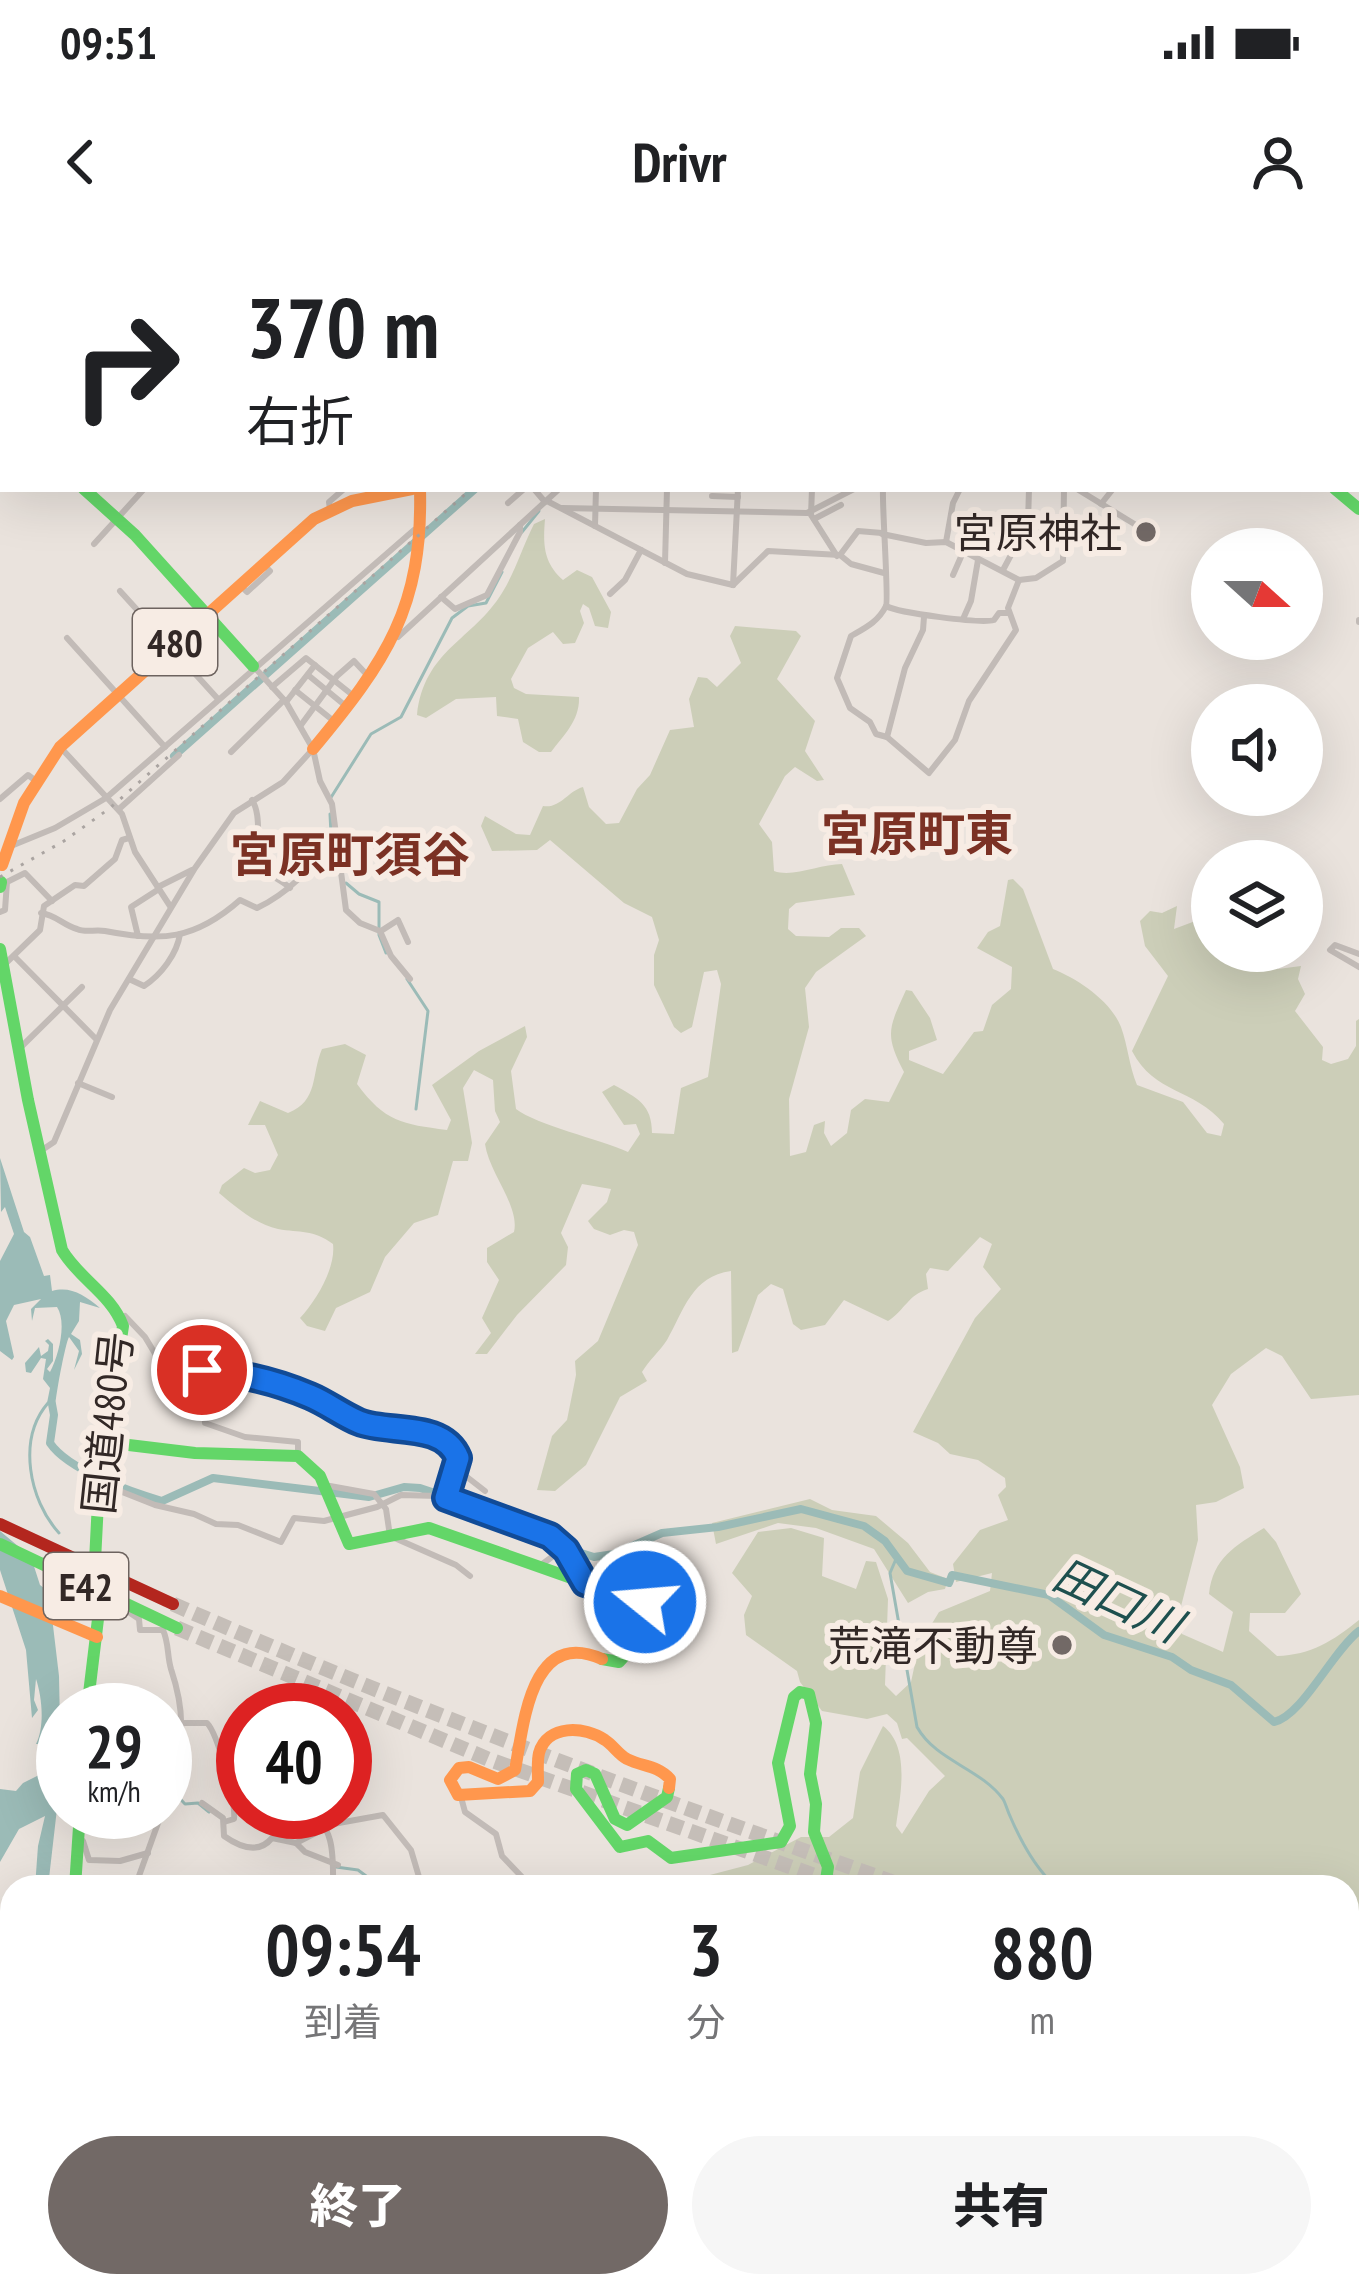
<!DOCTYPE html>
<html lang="ja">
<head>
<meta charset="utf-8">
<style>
  body { margin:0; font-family:"PT Sans Narrow","Noto Sans JP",sans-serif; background:#f6f6f6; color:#202124; height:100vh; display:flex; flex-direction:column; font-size:45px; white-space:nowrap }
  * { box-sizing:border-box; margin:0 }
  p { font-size:39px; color:#757577 }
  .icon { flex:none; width:66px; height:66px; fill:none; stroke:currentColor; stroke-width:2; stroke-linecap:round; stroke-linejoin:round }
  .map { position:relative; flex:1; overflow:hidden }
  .details { position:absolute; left:0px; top:1635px; width:1359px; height:423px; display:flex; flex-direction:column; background:#fff; border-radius:36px 36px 0 0; box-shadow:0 12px 48px #0002 }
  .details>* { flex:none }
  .hud { position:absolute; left:0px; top:0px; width:1359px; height:252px; box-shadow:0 12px 48px #0002; background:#fff; color:#202124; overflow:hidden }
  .needle { width:78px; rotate:111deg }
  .fabs { position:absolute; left:1191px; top:288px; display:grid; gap:24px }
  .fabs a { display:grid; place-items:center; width:132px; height:132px; border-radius:50%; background:#fff; box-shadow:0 12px 48px #0002; font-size:60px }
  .speed { position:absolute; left:36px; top:1443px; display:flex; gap:24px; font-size:60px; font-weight:700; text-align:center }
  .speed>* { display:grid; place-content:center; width:156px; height:156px; border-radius:50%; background:#fff; box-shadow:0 12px 48px #0002; line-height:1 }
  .speed small { font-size:30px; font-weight:400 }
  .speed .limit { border:18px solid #d22; background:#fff; color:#111 }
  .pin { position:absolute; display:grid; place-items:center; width:102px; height:102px; color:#fff; margin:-51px; border:6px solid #fff; border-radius:50%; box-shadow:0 3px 12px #0007 }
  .me { position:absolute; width:132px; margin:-66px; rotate:287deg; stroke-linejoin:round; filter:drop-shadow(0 0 9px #0008) }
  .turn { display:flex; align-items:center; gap:42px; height:252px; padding:0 48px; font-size:54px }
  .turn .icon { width:156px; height:156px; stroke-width:2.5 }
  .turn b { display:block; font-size:84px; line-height:102px }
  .eta { display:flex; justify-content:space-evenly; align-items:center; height:204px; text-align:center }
  .eta b { font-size:72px; font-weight:800; line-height:84px }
  .primary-button { display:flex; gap:24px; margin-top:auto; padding:24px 48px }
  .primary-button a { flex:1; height:138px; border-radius:72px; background:#726966; color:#fff; font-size:48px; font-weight:800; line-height:138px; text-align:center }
  .primary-button a+a { background:#f6f6f6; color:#202124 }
  .status { display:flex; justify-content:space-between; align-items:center; height:84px; padding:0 60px; background:#fff; direction:ltr }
  .status svg { height:33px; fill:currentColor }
  header { display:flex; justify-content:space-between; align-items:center; height:156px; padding:0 48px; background:#fff; font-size:54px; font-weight:800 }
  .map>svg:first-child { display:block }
  .green { fill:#ccceb8 }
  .water { fill:#9bbbb7 }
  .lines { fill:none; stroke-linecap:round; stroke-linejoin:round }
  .stream { stroke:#9bbbb7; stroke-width:3 }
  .river { stroke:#9bbbb7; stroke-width:8 }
  .highway-tunnel { stroke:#c5beb8; stroke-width:15; stroke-dasharray:15 8; stroke-linecap:butt }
  .street { stroke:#c2bbb7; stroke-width:6 }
  .fast { stroke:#63d668; stroke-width:12 }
  .slow { stroke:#ff974d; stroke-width:12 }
  .jam { stroke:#b3261e; stroke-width:12 }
  .rail { stroke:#aaa4a1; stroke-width:3; stroke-dasharray:3 9; stroke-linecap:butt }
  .route-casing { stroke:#114b97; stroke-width:30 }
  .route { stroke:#1a73e8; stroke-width:21 }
  .poi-dot { fill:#726966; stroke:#f7ece4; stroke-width:4.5 }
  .labels { text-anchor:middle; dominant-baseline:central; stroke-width:12; stroke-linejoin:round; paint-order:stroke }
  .shield { fill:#f7ece4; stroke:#6d635f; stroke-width:3 }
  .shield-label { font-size:39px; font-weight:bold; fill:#322826 }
  .poi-label { font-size:42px; fill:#322826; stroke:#f7ece4; text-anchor:end }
  .street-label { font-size:42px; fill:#322826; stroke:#f7ece4 }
  .water-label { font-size:45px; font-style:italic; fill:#1e504f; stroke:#f7ece4 }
  .quarter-label { font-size:48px; font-weight:bold; fill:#7b3124; stroke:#f7ece4 }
</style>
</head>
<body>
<div class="status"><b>09:51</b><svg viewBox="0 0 49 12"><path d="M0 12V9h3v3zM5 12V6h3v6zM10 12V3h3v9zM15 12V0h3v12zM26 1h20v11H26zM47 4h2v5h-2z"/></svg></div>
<header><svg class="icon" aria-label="back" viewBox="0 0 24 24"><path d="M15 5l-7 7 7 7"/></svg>Drivr<svg class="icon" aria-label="person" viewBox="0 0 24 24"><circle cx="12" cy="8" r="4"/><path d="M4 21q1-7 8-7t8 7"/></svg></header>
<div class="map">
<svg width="1359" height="2056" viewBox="0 0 1359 2056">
  <rect width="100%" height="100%" fill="#eae3dd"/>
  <!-- green -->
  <g class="green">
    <path d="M545,279C543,304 543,322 563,340L577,330L592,337L611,372L608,388L595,386L589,368L583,364L580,371L584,383L575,403L563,404L553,392L528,408L511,439L514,448L526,454L579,457C580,480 564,495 551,512H539L523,502L518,479L497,476L496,457L456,459L426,478L417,475C424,410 473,400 502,353C515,332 523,306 534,284Z"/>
    <path d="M735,386L796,391L801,396L777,439L815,481L805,511L824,540L817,541L795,527L785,536L759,584L772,602L774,631C793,638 820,624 842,624L855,655L796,663L789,669L788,689L796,696L829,697L841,688H859L866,696L816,732L805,748L809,787L789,859L790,916L806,912L814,885L825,881L824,893L831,906L847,893L851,870L865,859L889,862L904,832C884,794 889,788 906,750L912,751L930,778L937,800L909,811V820L943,834L974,792L983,791L992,765L1011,749L1012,727L977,708L988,692L1000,686L1008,640L1013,639L1023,649L1053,729C1078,739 1111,761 1121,787C1128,806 1129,826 1137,845L1183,862L1207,893L1221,896L1224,884C1193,847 1155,855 1132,811L1168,736L1145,706L1140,681L1150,671L1162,673L1177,666L1174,689L1198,680L1212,656V711H1282L1276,724L1278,729L1301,726L1298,739L1305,754L1295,771L1323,807L1322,820L1331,824L1348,819L1356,806V781L1359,779V1155L1311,1159L1282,1116L1266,1108L1231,1134L1212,1165L1240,1227L1244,1248L1216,1262L1196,1265L1198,1300L1178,1378L1182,1394L1223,1412L1233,1372L1209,1354C1213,1318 1235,1306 1264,1288L1276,1302L1301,1354L1285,1373H1250L1249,1391L1277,1416C1311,1415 1333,1401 1359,1380V2056H514L521,2046H1347V1647H687L706,1636L748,1625L801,1597H829L853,1578L860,1532L883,1486C911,1507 900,1557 896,1586L902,1594L929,1551L945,1536L907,1498L902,1499L897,1483L887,1474L867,1479L822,1471L800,1442L797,1431L746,1395L744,1375L752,1356L732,1333L758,1292L791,1288L824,1298L822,1336L856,1349L866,1321L876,1322L888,1359L885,1445L896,1456L911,1442L919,1405L939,1372L990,1351L992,1333L956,1342L953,1324L980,1290L1008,1280L998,1255L1006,1247L1005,1238L978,1220L950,1214L938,1203L913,1192L975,1078L1001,1049L983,1027L992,1004L980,997L948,1031L930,1028L926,1034L928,1049C908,1055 905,1070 888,1081L844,1060L825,1085L801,1090L793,1084L783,1049L771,1044L758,1055L738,1111L732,1113L731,1031C692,1036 684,1070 667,1100C660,1111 649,1120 642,1132L647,1141L620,1157L586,1225L555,1251L537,1250L552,1196L567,1180L576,1135L575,1121L598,1101L638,1005L634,992L624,990L610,995L594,989L588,981L607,962L611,949L582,944L561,993L568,1007L566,1025L517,1075L487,1114H475L491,1093L482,1078L499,1040L487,1022V1008L514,992C520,966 489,933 485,904L500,882L495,871L493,840L474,830L463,848L472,903L468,921H453L438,975L414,983L385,1017L370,1052L336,1068L325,1091L307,1086L300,1078C316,1061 336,1028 333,1004C313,989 300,993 278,989C255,984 236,967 219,953L222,945L244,928L255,933L270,930L278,915L265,885H248L260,861L288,873C319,861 311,834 322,809L345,804L366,815L357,844C385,882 402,884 447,890L451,880L432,845L479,811L525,786L527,797L511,831L516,869C537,885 599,899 628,912L640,894L636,884L624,885L602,852L614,845C637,858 652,864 652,893L674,894L681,848L708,837L721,744L717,730L704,732L692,787L681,793L674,787L654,745V715L659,700L652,677L624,663L550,600L537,610L492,611L481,586L485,576L516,594L530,595L543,566C560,569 568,551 583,547L589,567L606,584L619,583L637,549L650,535L670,490L694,487L689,459L698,437L707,438L717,447L741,423L730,396Z"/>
    <polygon points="810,1259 832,1270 876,1276 908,1303 930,1332 948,1339 945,1349 928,1352 908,1363 874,1309 816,1288 778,1283 716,1304 712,1283"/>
  </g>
  <!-- water -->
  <g class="water">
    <path d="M0,918L24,992L30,997L44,1036L50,1035L52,1051C71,1046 84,1055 100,1068L80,1062L79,1081L71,1094L80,1100L82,1114L74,1130L79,1111L69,1097C65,1104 54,1164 55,1171L47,1163L50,1148L43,1139L46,1119L41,1118L31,1133L26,1132L25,1123L39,1107L41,1116L48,1111L49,1105L45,1101L48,1099L53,1104V1121L47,1129L50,1132C59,1115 67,1082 57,1067L35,1068L32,1081L31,1069L41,1059L14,1065L6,1081L14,1117L12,1120L0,1111V1021L14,994L5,967L1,972Z"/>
    <path d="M0,1291L31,1317L40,1345L49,1352L59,1436L61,1534L48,1647H35L38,1606L45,1576L19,1589L0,1622V1549L16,1551L23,1543L49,1530L50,1525L43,1516L41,1504H36C45,1486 42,1457 36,1439L34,1460L38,1470L32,1478L26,1410L0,1330Z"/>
  </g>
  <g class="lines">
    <!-- stream -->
    <g class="stream">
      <polyline points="587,3 590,0"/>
      <polyline points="1002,3 1004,0"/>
      <polyline points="522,292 539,271"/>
      <polyline points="330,559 371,494 401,477 452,378 468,366 486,363 502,332"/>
      <polyline points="330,574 331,594"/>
      <polyline points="332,603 337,623"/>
      <polyline points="346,643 359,654 379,662 379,695 386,713"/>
      <polyline points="407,739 428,771 416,869"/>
      <path d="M48,1163C17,1199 29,1260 59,1293"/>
      <path d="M896,1319L890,1333L917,1487C936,1521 980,1528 1003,1559C1005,1562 1008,1572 1010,1576C1021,1602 1035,1628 1056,1647"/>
      <polyline points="165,1543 185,1564 198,1563 209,1572"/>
      <polyline points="336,1627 358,1630 381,1647"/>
    </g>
    <!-- river -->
    <g class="river">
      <polyline points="1135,0 1138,3"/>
      <polyline points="1356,58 1359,60"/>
      <polyline points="174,516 475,249"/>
      <path d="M52,1164L54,1175L50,1203C68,1230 131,1252 162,1261L213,1238L369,1257L404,1247L420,1248L471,1265"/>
      <path d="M490,1272L543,1286L578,1312L594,1317L614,1314L662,1293L718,1287L801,1269L864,1286L885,1301L907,1331L949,1343L952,1335L1049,1355L1104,1395L1172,1417L1191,1430L1231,1445L1274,1482C1302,1476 1332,1412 1359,1391"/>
    </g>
    <!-- highway-tunnel -->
    <g class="highway-tunnel">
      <path d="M173,1364C413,1470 659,1560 907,1647"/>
      <polyline points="177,1388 488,1519 847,1647"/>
      <polyline points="1347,1802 1359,1806"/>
      <polyline points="1347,1823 1359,1827"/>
    </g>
    <!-- street -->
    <g class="street">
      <polyline points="606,0 609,3"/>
      <polyline points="737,0 747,3"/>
      <polyline points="1128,0 1131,3"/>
      <polyline points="1175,0 1177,3"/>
      <polyline points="1349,0 1349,3"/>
      <polyline points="27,3 29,0"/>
      <polyline points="566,3 570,0"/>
      <polyline points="618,3 621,0"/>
      <polyline points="772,3 773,0"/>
      <polyline points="802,3 810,0"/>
      <polyline points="845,3 847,0"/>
      <polyline points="917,3 919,0"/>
      <polyline points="997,3 999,0"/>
      <polyline points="1034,3 1036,0"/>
      <polyline points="1063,3 1065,0"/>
      <polyline points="1112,3 1114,0"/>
      <polyline points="1333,3 1337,0"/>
      <polyline points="1356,10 1358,0"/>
      <polyline points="0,17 2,0"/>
      <polyline points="0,34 3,34"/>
      <polyline points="1356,85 1359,84"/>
      <polyline points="1356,160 1359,163"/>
      <polyline points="534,249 545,262"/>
      <polyline points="812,249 811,275 837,316"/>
      <path d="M883,249C882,268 889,360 886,366C878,382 865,388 851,396L837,438L850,468L870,482L876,494L887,497L929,533L955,500L969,461L1016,390L1008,368L1019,340"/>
      <polyline points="1077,249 1136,285"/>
      <polyline points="712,256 738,257"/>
      <polyline points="547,261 687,334 733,345"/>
      <polyline points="508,263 524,249"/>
      <polyline points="1101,264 1113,249"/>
      <polyline points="562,268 807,273 854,249"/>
      <polyline points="330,269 329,262 344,249"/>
      <polyline points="951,275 1063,278"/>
      <polyline points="814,279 841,265"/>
      <polyline points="595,286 596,249"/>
      <polyline points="882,294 926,303 946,302 1019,340 1036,338 1063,321 1064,249"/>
      <polyline points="946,302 953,263 960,249"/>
      <polyline points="94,304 144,249"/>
      <polyline points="840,315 858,291 882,293"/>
      <polyline points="665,323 667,249"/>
      <polyline points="1003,330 1028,283 1029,249"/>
      <polyline points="953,335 964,310"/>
      <polyline points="240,345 247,352 270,331 265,326"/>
      <polyline points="733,345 768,311 840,315 851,324 884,333"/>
      <polyline points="733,345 738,249"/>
      <polyline points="120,351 218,459"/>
      <polyline points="610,354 625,340 641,310"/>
      <polyline points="441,357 455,369 487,355 520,292 520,285"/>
      <path d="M886,366C899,373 981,384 994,380L999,373H1009"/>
      <polyline points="963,379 971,361 978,320"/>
      <polyline points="1359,380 1359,382"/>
      <polyline points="398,397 559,249"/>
      <polyline points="67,398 165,507"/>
      <polyline points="256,429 286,462 313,509 320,541 332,564 346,670 360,683 380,691 391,716 410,739"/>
      <polyline points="308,435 347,467"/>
      <polyline points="272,447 306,418 355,457"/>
      <polyline points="295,450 335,482"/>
      <polyline points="286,462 315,425"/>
      <polyline points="301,485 337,436 354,421 368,436"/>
      <polyline points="887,497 905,428 923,390 924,377"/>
      <polyline points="62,509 122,574 135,612 170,666"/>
      <polyline points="231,512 284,460"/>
      <polyline points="0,559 28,535 36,541"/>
      <path d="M252,560C264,579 252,608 266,630C271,637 283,641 290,648"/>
      <polyline points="119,569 179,515"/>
      <polyline points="11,606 55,588 106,558 414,290"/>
      <polyline points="158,647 192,630"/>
      <polyline points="0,672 5,670 7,642 25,633 52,661"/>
      <path d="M41,673C56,675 63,685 77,689C86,693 95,689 105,691C161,702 195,700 240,660L257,668C289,653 314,626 333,596"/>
      <polyline points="381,691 398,680 408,702"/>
      <polyline points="138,696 131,667 159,649"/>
      <polyline points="1359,714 1335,705 1330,710 1359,727"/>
      <polyline points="14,716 96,799"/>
      <polyline points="6,723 40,690 44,666 75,645 84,646 115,619 122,600 129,598"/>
      <path d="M129,739L144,746C161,735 177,714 180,694"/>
      <polyline points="20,808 82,747"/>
      <polyline points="78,843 112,857"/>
      <polyline points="42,910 54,902 110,770 195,628 234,573 283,542 313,509"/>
      <polyline points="125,1076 145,1097 163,1127 203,1151 205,1183 245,1197 298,1202 298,1216"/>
      <path d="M163,1127L181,1120C203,1130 221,1129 244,1135C268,1140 294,1148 316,1159C335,1168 354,1185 375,1188C402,1191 445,1187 458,1218L446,1258"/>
      <polyline points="454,1232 467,1237 485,1251"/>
      <polyline points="102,1244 155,1265 194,1274 216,1284 238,1285 281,1302 294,1278 324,1281 377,1267 401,1255 438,1256 550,1296 567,1310 585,1342"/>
      <polyline points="330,1246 374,1254 386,1269 390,1296 456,1325 470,1336"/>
      <polyline points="541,1325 564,1308"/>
      <path d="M130,1373L139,1379L140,1390H163C169,1403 167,1416 171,1429C189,1483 181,1507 165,1561"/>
      <path d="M184,1483H207C218,1494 236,1563 234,1579L224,1582"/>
      <polyline points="233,1547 243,1558"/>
      <polyline points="461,1557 465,1572 496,1594 502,1616 523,1638 521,1647"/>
      <path d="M202,1563L223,1578L224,1596C241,1608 259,1614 272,1598L296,1603L333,1584L383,1575L411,1610L422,1647"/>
      <path d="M306,1572C336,1583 333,1620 333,1647"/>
      <polyline points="83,1601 89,1620 120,1621 148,1613"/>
      <polyline points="296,1603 305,1612 338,1625"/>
      <polyline points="135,1647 162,1572"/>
      <polyline points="1150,2046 1157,2056"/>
      <polyline points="987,2056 992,2046"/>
      <polyline points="1030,2056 1038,2046"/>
      <polyline points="1200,2056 1269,2051 1275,2052 1277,2056"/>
    </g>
    <!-- fast -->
    <g class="fast">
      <polyline points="0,117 3,112"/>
      <polyline points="0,177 3,180"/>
      <polyline points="84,249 135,295 253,426"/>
      <polyline points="1335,249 1359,269"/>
      <polyline points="0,647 1,642"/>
      <path d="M0,709L28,860L62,1010C79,1039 111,1054 123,1086L99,1242L95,1321L98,1379L87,1470"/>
      <polyline points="104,1202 195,1213 298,1216 320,1236 349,1304 429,1288 651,1366 654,1383 619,1422 602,1419"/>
      <polyline points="0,1304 177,1388"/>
      <polyline points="669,1548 667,1557 627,1585 615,1579 595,1534 586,1530 577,1534 576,1549 620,1607 648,1601 671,1618 781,1602 790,1586 778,1523 794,1457 800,1452 809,1454 816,1483 810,1534 816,1564 814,1592 828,1627 826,1640 814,1647"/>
      <polyline points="75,1647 80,1572"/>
      <polyline points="860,1647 866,1647"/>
      <polyline points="1347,1792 1359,1795"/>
      <polyline points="0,1898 12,1872"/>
    </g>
    <!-- slow -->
    <g class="slow">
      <polyline points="639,3 641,0"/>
      <path d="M313,509C386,421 423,368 420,249"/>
      <polyline points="2,625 24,563 60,507 314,279 352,261 412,249"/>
      <polyline points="0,1356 97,1397"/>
      <path d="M602,1419C531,1388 524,1482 515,1530L498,1539L469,1527L459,1528L450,1540L458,1555L530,1551L538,1542C538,1533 537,1522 539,1513C547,1484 585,1486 605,1500C613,1505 618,1514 627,1519C643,1527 657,1525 670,1539L669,1548"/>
    </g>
    <!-- jam -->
    <g class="jam">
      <polyline points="983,0 988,3"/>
      <polyline points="102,3 106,0"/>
      <polyline points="0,1284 173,1364"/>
      <polyline points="0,1982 8,2004 10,2056"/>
    </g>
    <!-- rail -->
    <g class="rail">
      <polyline points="725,3 726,0"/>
      <polyline points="0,637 64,601 110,568 471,249"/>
    </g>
  </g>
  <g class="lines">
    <defs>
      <path id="route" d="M202,1130C240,1133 275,1141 310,1156C327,1163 342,1175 359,1182C388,1194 443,1181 458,1218L446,1258L550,1296L566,1310L585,1343L645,1362"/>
    </defs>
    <!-- route casing -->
    <use href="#route" class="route-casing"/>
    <!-- route -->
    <use href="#route" class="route"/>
  </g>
  <!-- markers -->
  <g class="poi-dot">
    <circle cx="1146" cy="292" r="12"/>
    <circle cx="1062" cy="1405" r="12"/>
  </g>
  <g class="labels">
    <!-- shield labels -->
    <g class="shield">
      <rect x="133" y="369" width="84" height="66" rx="9"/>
      <rect x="44" y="1313" width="84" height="66" rx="9"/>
    </g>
    <g class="shield-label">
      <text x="175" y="402">480</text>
      <text x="86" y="1346">E42</text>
    </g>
    <!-- poi labels -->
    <g class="poi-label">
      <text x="1122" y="292">宮原神社</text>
      <text x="1038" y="1405">荒滝不動尊</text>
    </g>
    <!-- street labels -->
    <g class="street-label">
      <text transform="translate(107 1183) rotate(-84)">国道480号</text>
    </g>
    <!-- water labels -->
    <g class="water-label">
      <text transform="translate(1118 1359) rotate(25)">田口川</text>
    </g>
    <!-- quarter labels -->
    <g class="quarter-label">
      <text x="917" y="593">宮原町東</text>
      <text x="350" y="614">宮原町須谷</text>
    </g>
  </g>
</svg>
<div class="fabs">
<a><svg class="needle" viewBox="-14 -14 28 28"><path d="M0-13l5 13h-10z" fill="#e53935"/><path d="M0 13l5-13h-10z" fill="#757577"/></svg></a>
<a><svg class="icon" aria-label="sound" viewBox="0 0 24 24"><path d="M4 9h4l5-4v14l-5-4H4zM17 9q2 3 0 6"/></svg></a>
<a><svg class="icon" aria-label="layers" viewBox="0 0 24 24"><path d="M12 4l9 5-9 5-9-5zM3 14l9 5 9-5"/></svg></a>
</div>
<div class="speed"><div>29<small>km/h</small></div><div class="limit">40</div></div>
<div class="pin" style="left:202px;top:1130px;background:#d93025"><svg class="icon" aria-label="arrive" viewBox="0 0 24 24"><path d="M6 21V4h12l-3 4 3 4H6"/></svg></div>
<svg class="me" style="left:645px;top:1362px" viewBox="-20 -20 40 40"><circle r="17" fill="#1a73e8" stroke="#fff" stroke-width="3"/><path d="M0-11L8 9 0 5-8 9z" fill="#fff"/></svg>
<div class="hud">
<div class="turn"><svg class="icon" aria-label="right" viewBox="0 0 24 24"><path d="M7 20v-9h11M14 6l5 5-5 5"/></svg><div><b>370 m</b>右折</div></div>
</div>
<section class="details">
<div class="eta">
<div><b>09:54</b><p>到着</p></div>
<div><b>3</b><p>分</p></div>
<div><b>880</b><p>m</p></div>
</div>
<div class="primary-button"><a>終了</a><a>共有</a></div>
</section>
</div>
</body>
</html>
